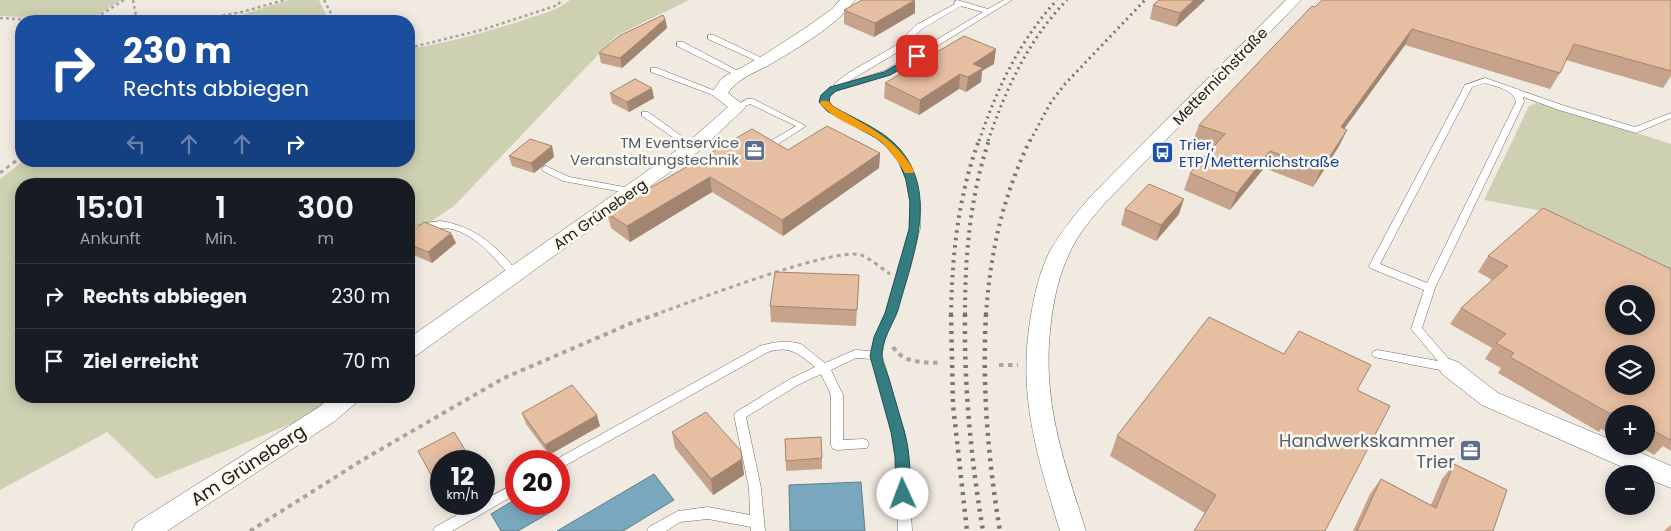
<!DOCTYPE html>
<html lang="de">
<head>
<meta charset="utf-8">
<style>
  body { margin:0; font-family:Poppins,sans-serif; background:#20242c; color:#f1f3f6; height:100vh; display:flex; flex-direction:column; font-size:19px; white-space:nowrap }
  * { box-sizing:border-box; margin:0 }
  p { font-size:16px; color:#9ea1a6 }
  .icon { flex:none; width:28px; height:28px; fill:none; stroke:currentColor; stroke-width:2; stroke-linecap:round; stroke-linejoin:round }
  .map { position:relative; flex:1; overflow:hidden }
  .drawer { position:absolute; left:15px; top:178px; width:400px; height:225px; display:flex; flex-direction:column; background:#171b24; border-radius:20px; box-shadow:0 2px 12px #0003 }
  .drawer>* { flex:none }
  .top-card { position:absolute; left:15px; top:15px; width:400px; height:152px; border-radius:20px; box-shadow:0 2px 12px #0003; background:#1a4fa0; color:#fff; overflow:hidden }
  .fabs { position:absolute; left:1605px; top:285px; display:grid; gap:10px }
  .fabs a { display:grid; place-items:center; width:50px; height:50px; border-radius:50%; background:#171b24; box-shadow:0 2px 12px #0003; font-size:25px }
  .speed { position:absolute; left:430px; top:450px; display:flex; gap:10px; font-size:25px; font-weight:700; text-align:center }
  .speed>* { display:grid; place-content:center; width:65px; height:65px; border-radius:50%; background:#171b24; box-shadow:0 2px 12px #0003; line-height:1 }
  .speed small { font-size:12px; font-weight:400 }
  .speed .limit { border:8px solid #d22; background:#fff; color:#111 }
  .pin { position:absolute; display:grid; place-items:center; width:42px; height:42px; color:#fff; margin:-21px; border-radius:10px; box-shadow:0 2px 8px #0006 }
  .me { position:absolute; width:55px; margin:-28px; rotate:358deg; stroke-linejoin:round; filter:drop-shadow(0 0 4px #0008) }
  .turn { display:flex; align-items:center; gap:18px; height:105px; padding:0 25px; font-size:22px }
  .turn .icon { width:65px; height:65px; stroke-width:2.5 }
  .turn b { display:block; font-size:35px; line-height:42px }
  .lanes { display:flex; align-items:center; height:48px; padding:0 25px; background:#0003; justify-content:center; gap:25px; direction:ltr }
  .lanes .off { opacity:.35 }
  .eta { display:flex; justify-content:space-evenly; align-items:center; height:85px; text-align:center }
  .eta b { font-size:30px; font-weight:600; line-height:35px }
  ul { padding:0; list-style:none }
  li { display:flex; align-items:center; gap:15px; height:65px; padding:0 25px; border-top:1px solid #363941 }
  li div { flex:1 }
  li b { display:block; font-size:19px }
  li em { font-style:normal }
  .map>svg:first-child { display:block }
  .green { fill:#cdd1b1 }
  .water { fill:#79a8be; stroke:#5d7e8c }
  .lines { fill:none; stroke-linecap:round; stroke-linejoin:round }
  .lane-casing { stroke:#716c63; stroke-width:1 }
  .street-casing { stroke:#716c63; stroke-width:1 }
  .path-far2 { stroke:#a9a59e; stroke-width:2.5; stroke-dasharray:3 3; stroke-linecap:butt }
  .path-far1 { stroke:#a9a59e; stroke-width:3; stroke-dasharray:4 4; stroke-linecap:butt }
  .path { stroke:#a9a59e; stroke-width:4; stroke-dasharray:4.5 4.5; stroke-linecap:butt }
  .lane { fill:#fff; fill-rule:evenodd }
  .street { fill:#fff; fill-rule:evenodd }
  .rail-far2 { stroke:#78756f; stroke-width:3; stroke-dasharray:2 4; stroke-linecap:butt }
  .rail-far1 { stroke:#78756f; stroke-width:4; stroke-dasharray:2.5 5; stroke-linecap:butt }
  .rail { stroke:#78756f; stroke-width:4.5; stroke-dasharray:3 5.5; stroke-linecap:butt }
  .wall { fill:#c6a38a }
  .shaded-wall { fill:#a18571 }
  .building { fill:#e6bea1; stroke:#a18571; fill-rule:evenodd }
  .route { fill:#347d81; stroke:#225154 }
  .slow { fill:#f59e0b }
  .labels { text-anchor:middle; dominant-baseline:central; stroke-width:5; stroke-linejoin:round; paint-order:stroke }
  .street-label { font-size:15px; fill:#1d1c18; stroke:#fdf8ee }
  .service-label { font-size:15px; fill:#4e5e75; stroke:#fdf8ee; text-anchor:end }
  .transit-label { font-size:15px; fill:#164399; stroke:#fdf8ee; text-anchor:start }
  .near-service-label { font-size:18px; fill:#4e5e75; stroke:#fdf8ee; text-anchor:end }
  .near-street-label { font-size:18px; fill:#1d1c18; stroke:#fdf8ee }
</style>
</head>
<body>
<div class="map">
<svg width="1671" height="531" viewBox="0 0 1671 531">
  <rect width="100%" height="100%" fill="#f0eae1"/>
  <!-- green -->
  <g class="green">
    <polygon points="0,0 121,0 89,21 0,16"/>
    <polygon points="288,0 319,0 329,21 223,21"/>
    <path d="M570,0H689L616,36L454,206L409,236V184H21V396H341L325,410L156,479L107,432L0,490V179L23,161H409V49C448,43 486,32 524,20C540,14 557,11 570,0Z"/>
    <polygon points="1536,103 1546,104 1671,144 1671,283 1587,240 1588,229 1560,216 1532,209 1484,200 1529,106"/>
  </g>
  <!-- water -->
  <g class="water">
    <polygon points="654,474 674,500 623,531 557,531"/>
    <polygon points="861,482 865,531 790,531 789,485"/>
    <polygon points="516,499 516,504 550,504 554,510 518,531 501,531 491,514"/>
  </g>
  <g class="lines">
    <defs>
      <g id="lane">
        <path d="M957,0L988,9L1004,0H1012L890,75L836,91L828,99L833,107L883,134L892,142L912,169L920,202V229L896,313L885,337L882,355L904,432L908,457L912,531H898L896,457L892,432L872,359L856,358L831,370L843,395V440L863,439L867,440L869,444L867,448L837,450L833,449L831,445V395L821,374L798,385L746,417L761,488L765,531H751V527L708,519L680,522L666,531H647L649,527L678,511L708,507L750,515L749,488L734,415L736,412L790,379L815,367C799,354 790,345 768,352L559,469V461L555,460L760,346C774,342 786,340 801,344L825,363L855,350L871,351L875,337L886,313L910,229V202L904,169L886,146L877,138L827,111L822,105L820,99L830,87L835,86V83L848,73L895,46L916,25L955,4L954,2ZM961,6L983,12L884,71L846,83L901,50L922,29Z"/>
        <polygon points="708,35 714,35 768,61 767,63 761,63 708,39"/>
        <polygon points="677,42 683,42 744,74 743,76 737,76 677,46"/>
        <polygon points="651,68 657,68 723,94 719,96 716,96 651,72"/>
        <path d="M1485,78L1565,106L1635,127L1671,113V118L1636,133L1559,110L1523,97L1524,102L1435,288L1422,328L1454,365L1456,368L1454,371L1450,372L1374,357L1372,354L1374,351L1378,350L1438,361L1411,329L1424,290L1370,268L1369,266L1465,85ZM1485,83C1496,87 1514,89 1516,102L1427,283L1380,264L1472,87Z"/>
        <polygon points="747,99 753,99 806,126 775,146 769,146 768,144 769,142 796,126 750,104 738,109 734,107"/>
        <polygon points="642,112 648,112 697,147 696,149 690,149 642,116"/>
        <polygon points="546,166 569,177 636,189 638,191 633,194 563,181 543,171 542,169 543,167"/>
        <path d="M441,221C476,227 495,245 518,272L519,274L518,276H510C493,256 469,226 439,228C428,228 419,234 409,236V229L425,223Z"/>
        <polygon points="516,483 516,494 452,531 433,531 435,527 477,504 484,504 484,500"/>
      </g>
      <g id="street">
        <path d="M840,0H855C837,26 796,49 769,65C754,73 737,79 728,93L746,107L699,151L417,355L409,357V338L687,143L728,107L711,94L722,78L759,58L804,29L832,9Z"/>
        <path d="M1286,0H1301L1105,203C1092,218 1078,234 1070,252C1059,274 1054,298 1051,322C1041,399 1063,459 1086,531H1060C1037,455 1017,395 1031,315C1035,292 1040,270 1051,249C1063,229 1077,212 1092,195Z"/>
        <polygon points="1450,359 1458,362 1498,393 1614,441 1614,446 1625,446 1671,466 1671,488 1646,478 1646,474 1638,474 1482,405 1442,374 1439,368 1442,362"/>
        <polygon points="333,396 360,396 357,402 335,421 167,531 132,531 136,523 319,407"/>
      </g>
    </defs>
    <!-- lane casing -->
    <use href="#lane" class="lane-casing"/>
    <!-- street casing -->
    <use href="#street" class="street-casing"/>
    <!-- path-far2 -->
    <g class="path-far2">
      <polyline points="133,0 136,16 146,21"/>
      <polyline points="324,0 335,21"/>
      <polyline points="0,18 51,21"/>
      <polyline points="91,21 124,0"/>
      <polyline points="193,21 242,12 284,0"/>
      <polyline points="217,21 232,16"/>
      <polyline points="409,48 485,29 558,5 561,0"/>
    </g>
    <!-- path-far1 -->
    <g class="path-far1">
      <polyline points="0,173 21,157"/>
      <path d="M654,315C688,303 835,246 861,255C871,259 881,268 890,274"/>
    </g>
    <!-- path -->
    <g class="path">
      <path d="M893,347C904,364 923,362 941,363"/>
      <polyline points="999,365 1018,365"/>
      <polyline points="250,531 364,459 504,378 634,322 658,314"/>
    </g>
    <!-- lane -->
    <use href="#lane" class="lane"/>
    <!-- street -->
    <use href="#street" class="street"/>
    <!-- rail-far2 -->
    <g class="rail-far2">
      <path d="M979,141C997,89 1019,41 1057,0"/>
      <path d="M988,141C1006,89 1028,40 1067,0"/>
      <polyline points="1030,141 1051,102 1065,84 1145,0"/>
    </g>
    <!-- rail-far1 -->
    <g class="rail-far1">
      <path d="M951,315C952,255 958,197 979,140"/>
      <path d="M965,315C965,255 970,197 989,140"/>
      <path d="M986,315C990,253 1003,196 1030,140"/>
    </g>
    <!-- rail -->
    <g class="rail">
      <polyline points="951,314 953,405 967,531"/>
      <path d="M965,314C964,387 971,459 983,531"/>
      <path d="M986,314C982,387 988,459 1000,531"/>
    </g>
  </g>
  <!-- wall -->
  <g class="wall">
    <polygon points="1159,0 1205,0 1176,27 1150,19 1153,5"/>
    <polygon points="1671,0 1671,76 1663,88 1566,60 1560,73 1550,89 1405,45 1344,129 1347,130 1339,146 1313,187 1264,168 1230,210 1184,190 1190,173 1212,148 1193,141 1199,125 1315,7"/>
    <polygon points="844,10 915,13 874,37 844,24"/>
    <polygon points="665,19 667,28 622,68 601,63 599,53"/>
    <polygon points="994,64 982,71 981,82 966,92 959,89 919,115 884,98 885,83"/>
    <polygon points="610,93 654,98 629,112 612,103"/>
    <polygon points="552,146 554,157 534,173 512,166 509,156"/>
    <polygon points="788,150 880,153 879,168 783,236 712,192 630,242 611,228 607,213"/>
    <polygon points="1125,209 1179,214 1156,241 1121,225"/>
    <polygon points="409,234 456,243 432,263 409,253"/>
    <polygon points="1488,256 1671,269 1671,451 1663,446 1654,455 1639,446 1646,446 1646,414 1614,414 1614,436 1601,429 1599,432 1498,373 1501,368 1485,359 1492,348 1450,324 1461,308 1492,280 1478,272"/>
    <polygon points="859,275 856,326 771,322 770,306"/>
    <polygon points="1357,390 1205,513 1110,456 1117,436"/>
    <polygon points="522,413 600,426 549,455 526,424"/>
    <polygon points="672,432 742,459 744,475 713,495 675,448"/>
    <polygon points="785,439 822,458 822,469 786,471"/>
    <polygon points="1454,464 1493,531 1353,531 1370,494 1381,479 1431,505 1442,479"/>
    <polygon points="1671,525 1671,531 1664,531"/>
  </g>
  <!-- shaded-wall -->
  <g class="shaded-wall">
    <polygon points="915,0 915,13 874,37 875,23"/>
    <polygon points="1194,0 1205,0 1176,27 1180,13"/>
    <polygon points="665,19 667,28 622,68 620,58"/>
    <polygon points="1412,29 1405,45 1333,144 1341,127"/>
    <polygon points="996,49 994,64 982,71 981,82 966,92 968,77 973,64"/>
    <polygon points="960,74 959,89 919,115 920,100"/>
    <polygon points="652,88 654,98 629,112 627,102"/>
    <polygon points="1347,130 1339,146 1313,187 1321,170"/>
    <polygon points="552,146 554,157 534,173 531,163"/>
    <polygon points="1270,151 1264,168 1230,210 1237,193"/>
    <polygon points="880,153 879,168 783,236 782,220"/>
    <polygon points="710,177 712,192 630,242 627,226"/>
    <polygon points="1184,199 1179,214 1156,241 1161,225"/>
    <polygon points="451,233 456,243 432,263 428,252"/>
    <polygon points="597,415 600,426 549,455 545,445"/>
    <polygon points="742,459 744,475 713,495 711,479"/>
  </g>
  <!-- building -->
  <g class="building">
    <polygon points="862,0 915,0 875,23 844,10"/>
    <polygon points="1159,0 1194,0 1180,13 1153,5"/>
    <polygon points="1322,0 1671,0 1671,71 1574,44 1560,73 1412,29 1341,127 1347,130 1321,170 1270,151 1237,193 1190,173 1225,134 1199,125 1312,6 1315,7"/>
    <polygon points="663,15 665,19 620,58 599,53 619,36"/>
    <polygon points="964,36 996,49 973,64 983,68 968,77 960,74 920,100 885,83"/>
    <polygon points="635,79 652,88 627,102 610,93"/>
    <polygon points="827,126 880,153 782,220 710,177 627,226 607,213 752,129 788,150"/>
    <polygon points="530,139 552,146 531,163 509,156"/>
    <polygon points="1149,184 1184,199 1161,225 1125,209"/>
    <path d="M1543,208L1671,269V438L1670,440L1646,426V414L1616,413L1614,414V416L1510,357L1514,353L1496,343L1506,334L1461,308L1508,266L1488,256ZM1614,294H1646V326H1614ZM1614,354H1646V386H1614Z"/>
    <polygon points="424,222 451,233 428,252 409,244 409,234"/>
    <polygon points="775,272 859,275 857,310 770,306"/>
    <polygon points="1209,317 1284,354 1299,331 1371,365 1357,390 1390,406 1325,531 1194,531 1216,495 1117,436"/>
    <polygon points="572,385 597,415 545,445 522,413"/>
    <polygon points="706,412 741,451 742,459 711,479 672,432"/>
    <polygon points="454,432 472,461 441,461 441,493 418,451"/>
    <polygon points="821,437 822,458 786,461 785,439"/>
    <polygon points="1454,464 1507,490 1493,531 1357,531 1381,479 1436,508"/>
  </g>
  <!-- route -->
  <path class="route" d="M917,53L922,56L920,58L890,75L836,91L830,96L829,102L834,107C853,118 876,127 893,142C942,188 913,255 898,310C893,324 881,341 882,357C883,364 887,372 889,379C894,396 899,413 904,430C910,450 910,472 911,494L908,498L903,500L898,498L896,494L895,457L891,432L870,356L874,337L885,313L909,229L910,202L906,180L898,160L886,146L876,138L827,111L819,102L821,95L830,87L884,72Z"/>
  <!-- slow -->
  <path class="slow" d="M821,101H828L834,107C865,125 896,138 914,171L913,173H905C897,160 889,147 876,138C858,127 833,120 820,103Z"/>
  <!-- icons -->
  <defs>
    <symbol id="office-square" viewBox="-11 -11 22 22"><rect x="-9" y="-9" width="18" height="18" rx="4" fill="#5c6f8a" stroke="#fdf8ee"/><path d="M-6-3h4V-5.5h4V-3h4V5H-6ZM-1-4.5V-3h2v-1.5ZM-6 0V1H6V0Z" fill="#fff"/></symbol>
    <symbol id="bus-square" viewBox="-11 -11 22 22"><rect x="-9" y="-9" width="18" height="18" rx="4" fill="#1a4fb4" stroke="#fdf8ee"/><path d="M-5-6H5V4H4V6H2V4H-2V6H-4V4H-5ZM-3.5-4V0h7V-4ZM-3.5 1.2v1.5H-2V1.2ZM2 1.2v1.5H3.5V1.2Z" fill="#fff"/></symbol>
  </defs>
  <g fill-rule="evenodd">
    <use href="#office-square" x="742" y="138" width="25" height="25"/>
    <use href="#bus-square" x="1150" y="140" width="25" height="25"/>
    <use href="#office-square" x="1458" y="438" width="25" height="25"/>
  </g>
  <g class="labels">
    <!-- street labels -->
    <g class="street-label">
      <text transform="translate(1220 76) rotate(-46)">Metternichstraße</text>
      <text transform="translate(600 214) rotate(-35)">Am Grüneberg</text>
    </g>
    <!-- service labels -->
    <g class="service-label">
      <text x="739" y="142">TM Eventservice<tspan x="739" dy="17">Veranstaltungstechnik</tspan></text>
    </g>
    <!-- transit labels -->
    <g class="transit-label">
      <text x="1179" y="144">Trier,<tspan x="1179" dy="17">ETP/Metternichstraße</tspan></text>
    </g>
    <!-- near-service labels -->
    <g class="near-service-label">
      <text x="1455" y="440">Handwerkskammer<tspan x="1455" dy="21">Trier</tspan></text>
    </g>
    <!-- near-street labels -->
    <g class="near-street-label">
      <text transform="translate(248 465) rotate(-33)">Am Grüneberg</text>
    </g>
  </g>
</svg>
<div class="fabs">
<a><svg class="icon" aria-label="search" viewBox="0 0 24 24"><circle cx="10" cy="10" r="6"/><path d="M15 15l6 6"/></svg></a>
<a><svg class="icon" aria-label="layers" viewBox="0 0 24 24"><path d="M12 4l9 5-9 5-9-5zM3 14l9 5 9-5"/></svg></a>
<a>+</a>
<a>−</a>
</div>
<div class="speed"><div>12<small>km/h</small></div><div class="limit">20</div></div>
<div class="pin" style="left:917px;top:56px;background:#d93025"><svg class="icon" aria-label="arrive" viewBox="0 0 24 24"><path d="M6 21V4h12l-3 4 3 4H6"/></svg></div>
<svg class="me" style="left:903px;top:494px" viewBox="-20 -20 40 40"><circle r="19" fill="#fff"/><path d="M0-13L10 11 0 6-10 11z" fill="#347d81"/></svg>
<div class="top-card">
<div class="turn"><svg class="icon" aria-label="right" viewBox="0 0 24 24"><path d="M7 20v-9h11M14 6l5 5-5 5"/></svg><div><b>230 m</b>Rechts abbiegen</div></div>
<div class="lanes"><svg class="icon off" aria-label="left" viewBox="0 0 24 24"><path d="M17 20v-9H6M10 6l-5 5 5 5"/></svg><svg class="icon off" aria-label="ahead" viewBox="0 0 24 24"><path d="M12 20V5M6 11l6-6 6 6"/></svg><svg class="icon off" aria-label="ahead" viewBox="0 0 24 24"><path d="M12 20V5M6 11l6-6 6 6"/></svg><svg class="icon" aria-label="right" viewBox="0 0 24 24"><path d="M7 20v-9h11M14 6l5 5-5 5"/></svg></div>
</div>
<section class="drawer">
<div class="eta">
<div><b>15:01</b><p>Ankunft</p></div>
<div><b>1</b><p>Min.</p></div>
<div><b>300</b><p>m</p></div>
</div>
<ul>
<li><svg class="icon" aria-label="right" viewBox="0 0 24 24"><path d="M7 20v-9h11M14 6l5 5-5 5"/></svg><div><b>Rechts abbiegen</b></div><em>230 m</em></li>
<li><svg class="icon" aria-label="arrive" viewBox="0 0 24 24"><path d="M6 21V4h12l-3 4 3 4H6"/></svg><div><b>Ziel erreicht</b></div><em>70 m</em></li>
</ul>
</section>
</div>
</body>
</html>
